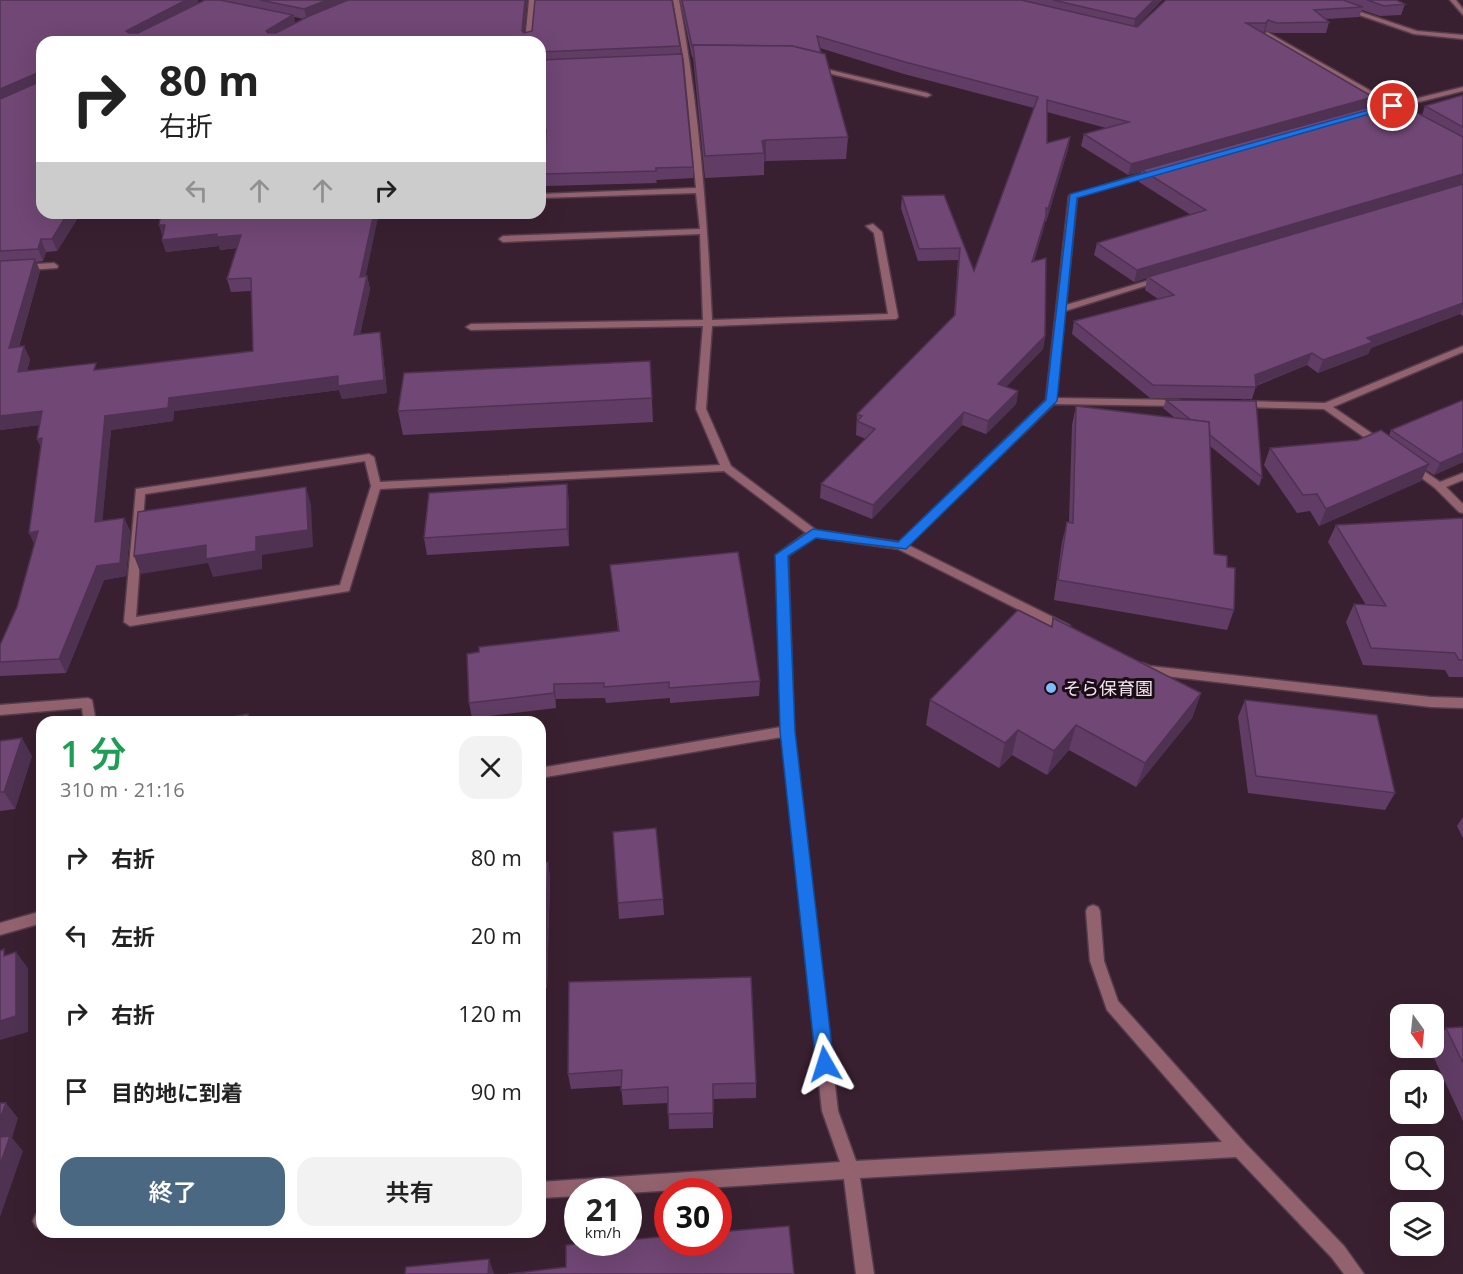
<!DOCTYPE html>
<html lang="ja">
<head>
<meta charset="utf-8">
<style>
  body { margin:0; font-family:"Open Sans","Noto Sans JP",sans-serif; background:#f2f2f2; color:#222; height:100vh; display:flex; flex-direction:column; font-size:22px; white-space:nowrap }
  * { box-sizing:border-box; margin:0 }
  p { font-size:20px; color:#767676 }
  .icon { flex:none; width:33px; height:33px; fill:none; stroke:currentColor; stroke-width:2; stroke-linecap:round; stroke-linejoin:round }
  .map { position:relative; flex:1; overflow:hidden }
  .drawer { position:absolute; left:36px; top:716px; width:510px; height:522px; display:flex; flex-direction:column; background:#fff; border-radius:18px; box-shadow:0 6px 24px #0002 }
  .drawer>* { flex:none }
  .guide { position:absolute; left:36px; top:36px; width:510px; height:183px; border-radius:18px; box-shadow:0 6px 24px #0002; background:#fff; color:#222; overflow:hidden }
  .needle { width:39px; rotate:165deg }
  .fabs { position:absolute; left:1390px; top:1004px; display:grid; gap:12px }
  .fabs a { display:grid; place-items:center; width:54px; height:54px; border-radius:12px; background:#fff; box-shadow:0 6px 24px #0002; font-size:30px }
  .speed { position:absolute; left:564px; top:1178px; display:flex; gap:12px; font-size:30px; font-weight:700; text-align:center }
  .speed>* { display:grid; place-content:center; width:78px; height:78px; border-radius:50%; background:#fff; box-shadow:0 6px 24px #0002; line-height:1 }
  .speed small { font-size:15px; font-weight:400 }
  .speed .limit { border:9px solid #d22; background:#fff; color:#111 }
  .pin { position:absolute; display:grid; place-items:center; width:51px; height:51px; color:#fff; margin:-26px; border:3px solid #fff; border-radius:50%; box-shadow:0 2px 6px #0007 }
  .me { position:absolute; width:66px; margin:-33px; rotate:354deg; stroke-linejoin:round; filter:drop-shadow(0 0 4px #0008) }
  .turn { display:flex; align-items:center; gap:21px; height:126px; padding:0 24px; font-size:27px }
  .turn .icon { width:78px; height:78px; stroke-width:2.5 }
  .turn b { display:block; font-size:42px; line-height:51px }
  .lanes { display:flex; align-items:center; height:57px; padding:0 24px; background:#0003; justify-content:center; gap:30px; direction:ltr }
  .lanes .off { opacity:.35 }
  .round { display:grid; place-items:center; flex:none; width:63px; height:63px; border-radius:18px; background:#f2f2f2 }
  .head { display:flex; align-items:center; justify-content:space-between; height:102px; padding:0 24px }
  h1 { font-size:36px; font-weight:600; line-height:45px; color:#1e9e55 }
  .cta { display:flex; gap:12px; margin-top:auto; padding:12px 24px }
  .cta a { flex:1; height:69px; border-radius:18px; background:#4b6883; color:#fff; font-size:24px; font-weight:600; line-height:69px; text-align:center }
  .cta a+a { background:#f2f2f2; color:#222 }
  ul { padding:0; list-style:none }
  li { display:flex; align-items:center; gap:18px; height:78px; padding:0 24px }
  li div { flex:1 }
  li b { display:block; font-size:22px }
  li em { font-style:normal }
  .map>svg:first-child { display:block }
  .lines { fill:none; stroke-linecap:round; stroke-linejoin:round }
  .minor-casing { stroke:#543c4b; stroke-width:3 }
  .minor { fill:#93626f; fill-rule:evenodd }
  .wall { fill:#613d65; fill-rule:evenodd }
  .shaded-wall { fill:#4f3252 }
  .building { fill:#714775; stroke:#4f3252; stroke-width:1.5 }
  .route { fill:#1a73e8; stroke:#114b97; stroke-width:1.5 }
  .poi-dot { fill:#7ebdf9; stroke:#190e15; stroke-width:2 }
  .labels { text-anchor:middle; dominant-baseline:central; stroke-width:6; stroke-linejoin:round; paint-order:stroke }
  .poi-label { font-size:18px; fill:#f7e5f0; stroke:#190e15; text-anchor:start }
</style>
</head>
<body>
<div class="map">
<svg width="1463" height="1274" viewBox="0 0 1463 1274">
  <rect width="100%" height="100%" fill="#392030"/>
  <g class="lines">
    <defs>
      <g id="minor">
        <polygon points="529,0 535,0 531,42 525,42"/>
        <path d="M673,0H679C699,106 707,213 712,320L888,314L874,233L866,226L873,224L882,232L898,317L896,319L712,326L706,409L731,466L816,530L899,542L1046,400L1069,196L1151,171L1158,173L1077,197L1066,305L1157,278L1164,280L1065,311L1056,398L1179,400L1184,403L1179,406L1054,404L908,545L1069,625L1071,628L1069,631H1061L898,549L815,537L788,556L794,731L838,1111L856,1161L1222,1142L1107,1010L1090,961L1086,911L1088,907L1093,905L1098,907L1100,911L1104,961L1118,1001L1245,1143L1344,1246L1364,1274H1344L1332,1258L1236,1157L860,1178L874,1274H856L844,1179L628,1193V1191H578V1196L540,1198V1182L840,1162L822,1111L782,737L540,778V768L781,727L776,555L806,533L724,471L380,489L349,591L130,626L124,622L136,489L369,454L374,457L380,482L720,465L696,409L703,326L471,330L466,327L471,324L703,320L700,234L503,242L499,239L503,236L700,229L696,193L540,198V194L696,188L684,61ZM365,461L371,486L340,585L136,617L145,494Z"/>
        <polygon points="1316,0 1325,0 1417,31 1463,35 1463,39 1414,34"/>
        <polygon points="1450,0 1456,0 1463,9 1463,15"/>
        <polygon points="1267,32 1394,104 1463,87 1463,91 1399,107 1399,110 1392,108 1373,112 1373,108 1386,105 1265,35 1264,34"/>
        <polygon points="813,66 927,93 931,95 927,97 811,69 810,68"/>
        <polygon points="54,263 58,266 57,268 0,272 0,266"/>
        <polygon points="1463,346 1463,352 1333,407 1386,443 1387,445 1386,447 1378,447 1324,409 1242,407 1237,404 1242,401 1325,403"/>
        <polygon points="1411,462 1440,482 1463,473 1463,480 1446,487 1463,504 1463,513 1459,512 1435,488 1407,467 1406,465"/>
        <polygon points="1142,663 1150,666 1431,697 1463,698 1463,708 1431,707 1148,674 1138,670 1136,667"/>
        <polygon points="88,698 92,700 96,722 84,722 82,708 0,715 0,705"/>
        <polygon points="42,911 42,923 0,935 0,923"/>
        <polygon points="42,1211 42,1230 36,1227 33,1221 36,1214"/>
      </g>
    </defs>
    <!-- minor casing -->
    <use href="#minor" class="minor-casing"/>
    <!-- minor -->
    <use href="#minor" class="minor"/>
  </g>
  <!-- wall -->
  <g class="wall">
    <path d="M0,0L198,3L205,0H527L524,33L680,46L693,167V178L656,180L657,183L545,186L544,174L546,142H540V42H42V213H81L57,251L46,252L43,261L36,262L40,271L19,347L30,359L27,371L98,370L253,351L252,291L231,292L227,279L237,248L220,250L219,246L166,252L162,240L163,236L159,225L367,276L370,289L360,334L380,332L382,345L387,393L342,399L339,390L174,411L173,421L111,430L102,521L124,518L130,531L126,576L104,580L66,673L0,676V645L17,607L34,544L41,447L37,439L39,425L0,430ZM294,17H295L304,19L295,24Z"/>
    <polygon points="680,0 1162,0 1136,27 1137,27 1166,0 1396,0 1405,4 1401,15 1380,16 1362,10 1359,17 1326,19 1329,22 1326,33 1274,33 1265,31 1263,33 1370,107 1401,113 1422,115 1425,106 1463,95 1463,316 1460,314 1371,348 1368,354 1318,373 1307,365 1256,386 1252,399 1150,398 1072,334 1074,321 1158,299 1145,290 1147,278 1134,282 1094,255 1097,243 1191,215 1139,182 1141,172 1128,175 1081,146 1084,134 1106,128 1047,112 1047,143 1070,137 1068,149 1046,222 1045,221 1034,261 1045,336 1043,349 1006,387 1018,391 1016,404 986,434 962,425 872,519 820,498 821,484 866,439 856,435 857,414 954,316 958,260 918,261 901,208 902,196 944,195 974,271 1034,108 904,74 820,48 848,137 846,159 766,161 764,162 764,175 705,178 693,57 692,57"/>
    <polygon points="650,361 653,422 403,435 398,411"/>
    <polygon points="1166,400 1262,477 1259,486 1210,446 1214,554 1227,567 1234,610 1227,630 1054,600 1062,542 1067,522 1069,523 1072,425 1076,406 1175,418 1163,408"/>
    <polygon points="1391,430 1463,462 1434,475 1426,470 1421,481 1319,526 1310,511 1297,513 1264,465 1270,448 1358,440 1389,436"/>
    <polygon points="569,501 569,546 427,555 424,538"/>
    <polygon points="1463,518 1463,677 1449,677 1445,670 1363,665 1346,622 1354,604 1366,605 1328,542 1336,525"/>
    <polygon points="610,565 760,681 759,696 670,703 670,698 606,703 605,698 556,699 556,708 472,718 469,703 618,631"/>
    <polygon points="1053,618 1201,693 1192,718 1136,787 1069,750 1047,775 1012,755 999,768 926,725 930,700 1051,627"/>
    <polygon points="1245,700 1395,793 1385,810 1248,793 1238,717"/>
    <polygon points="0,741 32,756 15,809 0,811"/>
    <polygon points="1463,817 1463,838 1457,826"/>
    <polygon points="548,862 550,879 547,988 540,988 540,863"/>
    <polygon points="663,899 664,915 619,919 618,903"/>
    <polygon points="569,982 756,1083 756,1098 713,1099 713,1128 669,1129 668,1103 623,1105 621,1086 571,1089 568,1074"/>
    <polygon points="1463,1027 1463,1121 1430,1049 1432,1047 1434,1047 1434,1044 1446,1028"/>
  </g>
  <!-- shaded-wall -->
  <g class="shaded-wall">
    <polygon points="186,0 198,0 199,5 130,42 126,31"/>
    <polygon points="327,0 355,0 307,20 304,9"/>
    <polygon points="525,0 527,0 523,42 522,31"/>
    <polygon points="1154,0 1162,0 1133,30 1135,19"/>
    <polygon points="293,15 296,26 269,42 266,31"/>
    <polygon points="1268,20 1265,31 1263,34 1266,23"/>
    <polygon points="37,73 41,84 0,103 0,89"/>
    <polygon points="1373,97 1370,108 1142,170 1141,172 1128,175 1131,164"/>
    <polygon points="1070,137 1068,149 1046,222 1048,209"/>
    <polygon points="766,140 766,161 764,162 764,153 762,141"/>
    <polygon points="1463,174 1462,185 1148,277 1147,278 1134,282 1137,270"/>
    <polygon points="68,213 81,213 57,251 52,239"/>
    <polygon points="374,213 379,213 363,289 360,277"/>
    <polygon points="1046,216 1044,228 1030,274 1032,262"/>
    <polygon points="159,225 165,225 163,238"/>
    <polygon points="217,234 241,235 245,247 220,250 219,246 166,252 162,240"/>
    <polygon points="41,239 46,252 43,261 38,249"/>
    <polygon points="35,259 40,271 15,361 9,348"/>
    <polygon points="367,276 370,289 357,348 354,335"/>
    <polygon points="1463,303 1463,308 1460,314 1371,348 1368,354 1318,373 1323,360 1367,338"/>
    <polygon points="380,332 382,345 387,393 342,399 339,390 174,411 173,421 111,430 101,536 95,522 105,416 169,398"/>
    <polygon points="1045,336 1043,349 996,397 998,384"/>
    <polygon points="24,346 30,359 24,385 18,372"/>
    <polygon points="1312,353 1307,365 1254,386 1255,375"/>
    <polygon points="1018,391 1016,404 986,434 988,421"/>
    <polygon points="42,411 48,424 0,430 0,416"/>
    <polygon points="964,412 962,425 872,519 873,505"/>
    <polygon points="42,438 43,452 37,439"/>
    <polygon points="1463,453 1463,462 1434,475 1440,463"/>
    <polygon points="1429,464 1421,481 1319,526 1326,509"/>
    <polygon points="567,484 569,501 569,546 567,529"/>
    <polygon points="306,487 311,505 313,547 262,555 262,569 213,577 208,563 141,574 134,556 256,537"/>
    <polygon points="124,518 130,531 126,576 104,580 66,673 59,659 97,566"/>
    <polygon points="38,531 35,546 29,533"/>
    <polygon points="554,684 556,699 556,708 554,693"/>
    <polygon points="1201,693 1192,718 1136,787 1145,763"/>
    <polygon points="1076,725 1069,750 1047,775 1054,751"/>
    <polygon points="1018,730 1012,755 999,768 1005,743"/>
    <polygon points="22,738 32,756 15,809 4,792"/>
    <polygon points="548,862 550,879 547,988 544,972"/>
    <polygon points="16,952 28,968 28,1032 0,1040 0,1021"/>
    <polygon points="6,1103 18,1118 12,1138 23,1151 0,1217 0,1119"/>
    <polygon points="489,1259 494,1274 488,1274"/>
  </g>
  <!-- building -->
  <g class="building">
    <polygon points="0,0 186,0 126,31 129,33 138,33 205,0 220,0 293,15 266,31 268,33 276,33 309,16 348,0 525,0 522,31 524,33 532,31 535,0 672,0 680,46 540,52 540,42 42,42 42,213 68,213 52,239 41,239 38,249 0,251 0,99 39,82 40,75 37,73 0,89"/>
    <polygon points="260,0 327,0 304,9"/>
    <polygon points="682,0 1021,0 1137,27 1166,0 1343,0 1363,7 1314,10 1329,22 1277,23 1268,20 1266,23 1246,23 1373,97 1131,164 1084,134 1129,122 1047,100 1047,143 1070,137 1048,209 1046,208 1046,216 1032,262 1046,258 1045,336 998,384 1018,391 988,421 964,412 873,505 821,484 875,429 857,421 862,416 857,414 955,315 960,248 919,249 902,196 944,195 974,271 1038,97 905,62 817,36 821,53 792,46 693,45 692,46"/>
    <polygon points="1053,0 1154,0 1135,19"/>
    <polygon points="1367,0 1396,0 1405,4 1384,6"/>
    <polygon points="693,45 792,46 825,54 848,137 766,140 762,141 764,153 705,156"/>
    <polygon points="682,54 693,167 656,168 656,171 544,174 546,130 540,130 540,60"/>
    <polygon points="1463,95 1463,127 1425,106"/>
    <polygon points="1384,103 1401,113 1412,110 1463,137 1463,174 1137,270 1097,243 1206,210 1142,170"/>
    <polygon points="1463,184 1463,303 1367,338 1373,342 1323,360 1312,353 1255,375 1256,387 1153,385 1074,321 1174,295 1148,277"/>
    <polygon points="161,213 374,213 360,277 367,276 354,335 380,332 384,380 338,386 338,376 169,398 168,408 105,416 95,522 124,518 120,563 97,566 59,659 0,662 0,645 17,607 38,531 29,533 42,438 37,439 42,411 0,416 0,261 35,259 9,348 24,346 18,372 96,363 94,370 253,351 251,278 227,279 241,235 217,237 217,234 162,240 165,225 159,225"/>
    <polygon points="650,361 652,398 398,411 404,373"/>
    <polygon points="1166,400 1256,401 1262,477 1210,435 1209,422 1191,420"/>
    <polygon points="1463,400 1463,453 1440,463 1391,430"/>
    <polygon points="1076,406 1209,422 1214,554 1227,556 1227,567 1235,568 1234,610 1058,580 1067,522 1073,523"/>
    <polygon points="1381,430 1429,464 1326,509 1317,494 1303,495 1270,448 1358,440"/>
    <polygon points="567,484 567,529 424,538 429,493"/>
    <polygon points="306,487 308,530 256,537 256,551 206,559 206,545 134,556 138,512"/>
    <polygon points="1463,518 1463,660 1459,660 1455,653 1371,648 1354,604 1386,606 1336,525"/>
    <polygon points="738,552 760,681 669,688 669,682 604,687 604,683 554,684 554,693 469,703 467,654 479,652 479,647 619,631 610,565"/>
    <polygon points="1018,610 1052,627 1053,618 1201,693 1145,763 1076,725 1054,751 1018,730 1005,743 930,700"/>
    <polygon points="1245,700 1377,715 1395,793 1256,776"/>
    <polygon points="248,714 248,722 207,722"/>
    <polygon points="22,738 4,792 0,792 0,741"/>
    <polygon points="656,828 663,899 618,903 613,832"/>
    <polygon points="548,862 544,972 540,971 540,863"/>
    <polygon points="4,949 4,956 16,952 16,1016 0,1021 0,951"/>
    <polygon points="751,977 756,1083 713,1084 713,1113 668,1114 668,1087 621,1090 622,1070 568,1074 569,982"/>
    <polygon points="1463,1027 1463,1063 1446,1028"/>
    <polygon points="0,1103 6,1103 0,1119"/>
    <polygon points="10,1136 0,1165 0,1137"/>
    <polygon points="789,1226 794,1274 508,1274 566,1267 566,1245 601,1242 628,1242 628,1240 668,1236 668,1242 718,1242 718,1232"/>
    <polygon points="489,1259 488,1274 405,1274 406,1267"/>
  </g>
  <!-- route -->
  <polygon class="route" points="1390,104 1397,106 1077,198 1057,401 906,549 816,538 788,556 795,731 834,1064 831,1069 825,1072 818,1069 816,1064 780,731 775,555 813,529 898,542 1046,400 1070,194"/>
  <!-- markers -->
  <circle class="poi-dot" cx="1051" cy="688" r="6"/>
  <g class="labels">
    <!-- poi labels -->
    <g class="poi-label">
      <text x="1063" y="688">そら保育園</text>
    </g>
  </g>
</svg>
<div class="fabs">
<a><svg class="needle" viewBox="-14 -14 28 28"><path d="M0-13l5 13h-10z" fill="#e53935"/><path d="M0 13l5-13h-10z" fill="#767676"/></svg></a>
<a><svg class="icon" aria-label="sound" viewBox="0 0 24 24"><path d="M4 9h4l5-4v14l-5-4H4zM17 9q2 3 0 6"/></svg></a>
<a><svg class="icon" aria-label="search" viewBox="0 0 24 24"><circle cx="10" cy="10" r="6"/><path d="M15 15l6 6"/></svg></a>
<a><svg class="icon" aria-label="layers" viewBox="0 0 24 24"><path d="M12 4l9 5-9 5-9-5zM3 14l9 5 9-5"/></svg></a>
</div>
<div class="speed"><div>21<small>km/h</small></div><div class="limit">30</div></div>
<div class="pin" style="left:1393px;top:106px;background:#d93025"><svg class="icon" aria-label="arrive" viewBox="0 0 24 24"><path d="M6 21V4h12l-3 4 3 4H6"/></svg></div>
<svg class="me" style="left:825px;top:1064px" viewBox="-20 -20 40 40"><path d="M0-17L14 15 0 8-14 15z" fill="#1a73e8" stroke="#fff" stroke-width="4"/></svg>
<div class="guide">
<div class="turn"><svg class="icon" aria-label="right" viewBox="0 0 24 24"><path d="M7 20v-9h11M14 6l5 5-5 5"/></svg><div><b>80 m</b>右折</div></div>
<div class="lanes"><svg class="icon off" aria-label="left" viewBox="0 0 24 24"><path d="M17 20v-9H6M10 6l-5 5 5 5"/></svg><svg class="icon off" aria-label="ahead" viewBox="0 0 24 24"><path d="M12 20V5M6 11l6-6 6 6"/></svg><svg class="icon off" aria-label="ahead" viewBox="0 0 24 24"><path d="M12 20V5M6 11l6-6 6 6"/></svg><svg class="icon" aria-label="right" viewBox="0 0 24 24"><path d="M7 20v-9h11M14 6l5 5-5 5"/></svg></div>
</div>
<section class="drawer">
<div class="head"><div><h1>1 分</h1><p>310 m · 21:16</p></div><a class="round"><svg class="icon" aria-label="close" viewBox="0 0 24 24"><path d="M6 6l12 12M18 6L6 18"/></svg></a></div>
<ul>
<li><svg class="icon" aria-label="right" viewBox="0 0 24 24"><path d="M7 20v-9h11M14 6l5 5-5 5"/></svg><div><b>右折</b></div><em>80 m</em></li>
<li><svg class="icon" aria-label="left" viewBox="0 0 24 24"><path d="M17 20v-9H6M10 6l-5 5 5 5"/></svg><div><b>左折</b></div><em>20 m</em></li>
<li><svg class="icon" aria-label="right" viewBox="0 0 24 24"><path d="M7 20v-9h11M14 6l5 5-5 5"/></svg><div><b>右折</b></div><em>120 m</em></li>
<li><svg class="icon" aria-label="arrive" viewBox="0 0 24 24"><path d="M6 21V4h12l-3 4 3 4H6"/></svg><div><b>目的地に到着</b></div><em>90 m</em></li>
</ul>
<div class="cta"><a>終了</a><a>共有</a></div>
</section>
</div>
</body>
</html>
